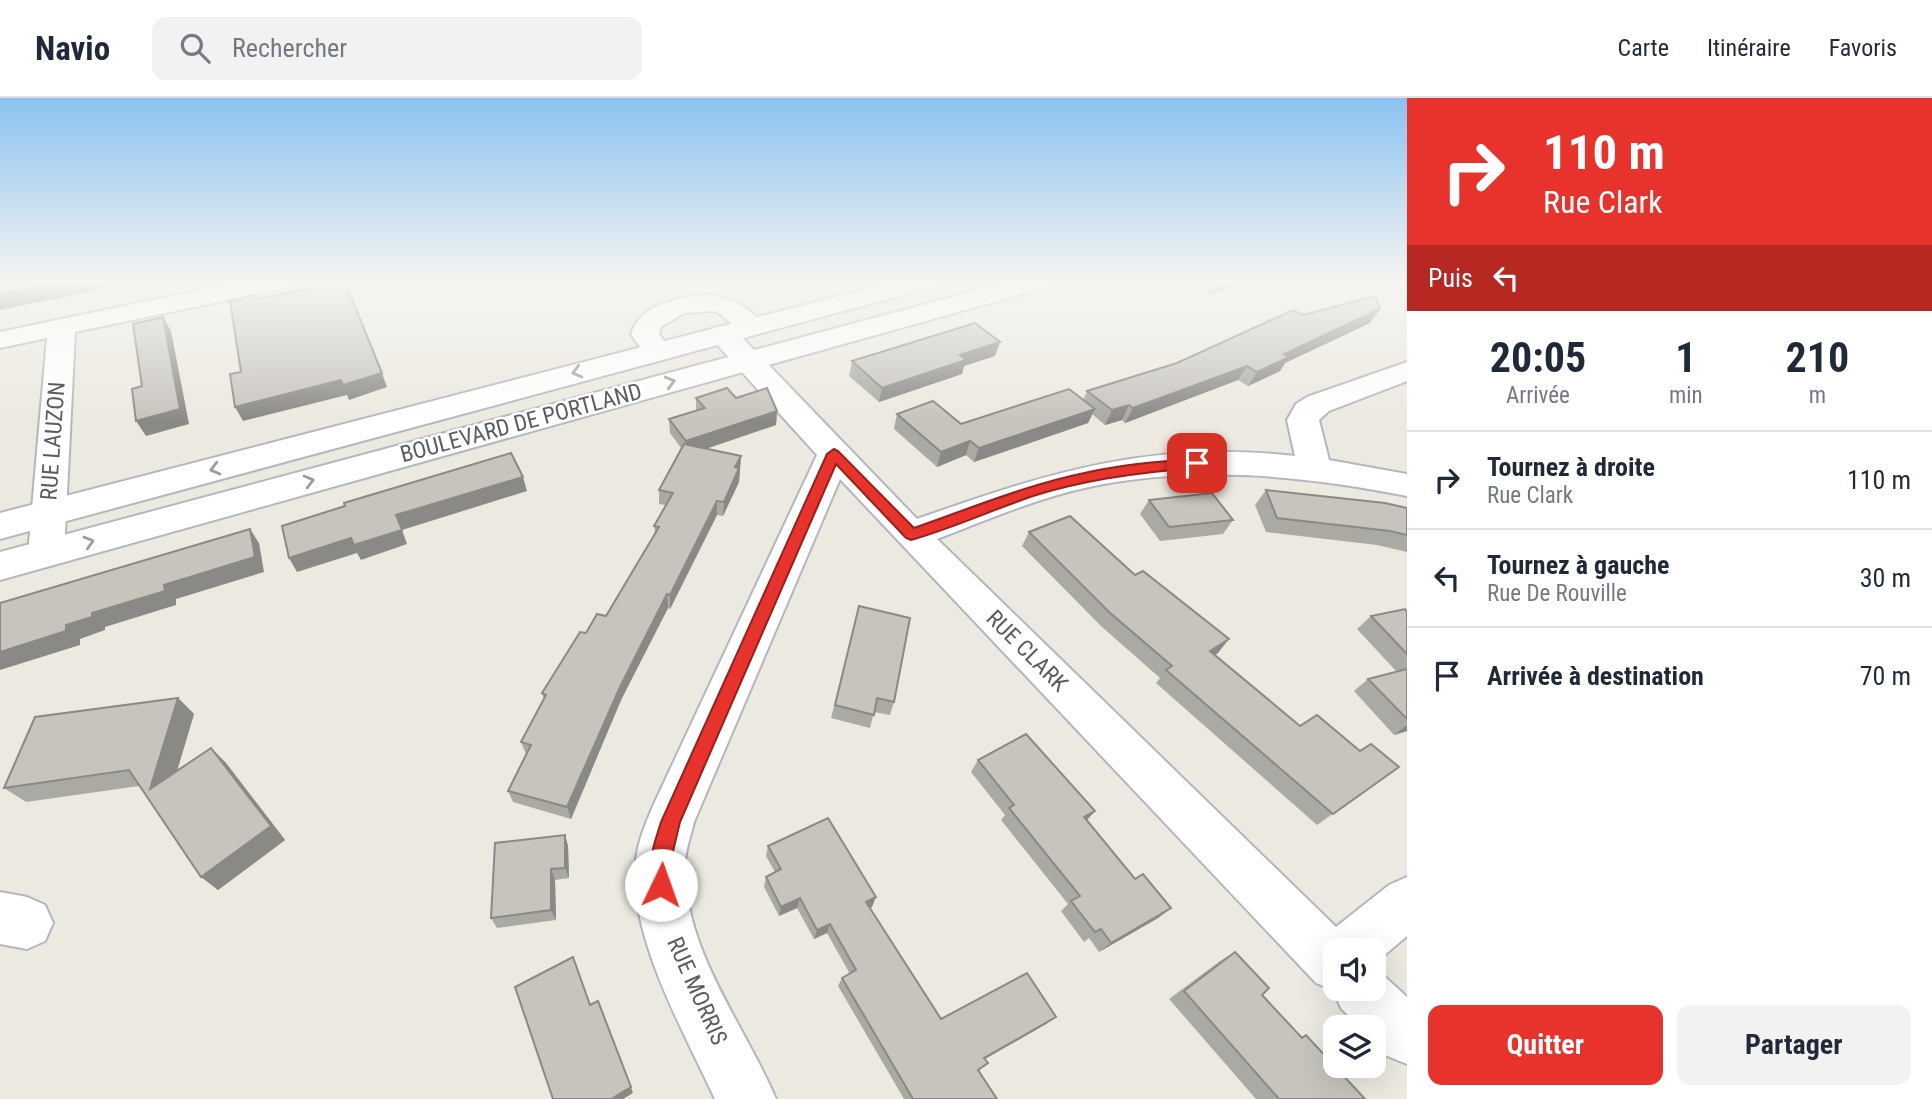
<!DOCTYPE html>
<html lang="fr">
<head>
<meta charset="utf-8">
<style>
  body { margin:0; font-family:"Roboto Condensed",sans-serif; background:#f2f2f3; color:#1f2937; height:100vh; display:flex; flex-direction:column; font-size:26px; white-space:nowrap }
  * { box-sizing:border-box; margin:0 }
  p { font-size:23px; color:#747a83 }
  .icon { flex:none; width:38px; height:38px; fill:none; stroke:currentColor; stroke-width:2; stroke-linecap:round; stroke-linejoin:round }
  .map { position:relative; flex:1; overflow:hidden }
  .panel { display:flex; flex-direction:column; background:#fff; width:525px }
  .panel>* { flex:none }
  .hud { background:#e7332c; color:#fff; overflow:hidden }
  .buttons { position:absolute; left:1323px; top:840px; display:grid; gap:14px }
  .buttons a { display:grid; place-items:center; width:63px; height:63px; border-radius:14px; background:#fff; box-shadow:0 7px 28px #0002; font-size:35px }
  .pin { position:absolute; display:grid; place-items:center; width:60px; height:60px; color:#fff; margin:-30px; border-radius:14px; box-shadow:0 4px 10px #0006 }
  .me { position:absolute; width:77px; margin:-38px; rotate:3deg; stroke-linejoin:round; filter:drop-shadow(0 0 5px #0008) }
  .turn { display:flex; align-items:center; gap:24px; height:147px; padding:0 21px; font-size:32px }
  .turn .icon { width:91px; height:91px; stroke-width:2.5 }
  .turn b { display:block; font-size:49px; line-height:60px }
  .then { display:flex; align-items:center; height:66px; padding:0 21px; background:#0003; gap:14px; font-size:26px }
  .eta { display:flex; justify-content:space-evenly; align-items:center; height:119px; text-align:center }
  .eta b { font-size:42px; font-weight:700; line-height:49px }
  .cta { display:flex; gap:14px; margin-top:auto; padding:14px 21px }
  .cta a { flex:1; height:80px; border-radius:14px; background:#e7332c; color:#fff; font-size:28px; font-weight:700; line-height:80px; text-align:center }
  .cta a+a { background:#f2f2f3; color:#1f2937 }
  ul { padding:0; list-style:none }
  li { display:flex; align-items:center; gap:21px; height:98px; padding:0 21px; border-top:2px solid #e0e1e3 }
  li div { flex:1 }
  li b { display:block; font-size:26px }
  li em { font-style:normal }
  header { display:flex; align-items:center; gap:42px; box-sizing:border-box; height:98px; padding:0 35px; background:#fff; border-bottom:2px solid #e0e1e3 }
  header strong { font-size:33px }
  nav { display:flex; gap:38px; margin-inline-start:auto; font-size:24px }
  .search { width:490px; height:63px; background:#f2f2f3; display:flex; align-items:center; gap:18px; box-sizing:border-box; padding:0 24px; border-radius:14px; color:#747a83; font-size:26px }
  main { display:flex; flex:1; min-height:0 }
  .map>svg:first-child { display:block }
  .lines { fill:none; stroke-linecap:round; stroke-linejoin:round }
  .minor-casing { stroke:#b3b7bb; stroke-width:4 }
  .secondary-casing { stroke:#b4b8bd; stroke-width:4 }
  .minor { fill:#fff; fill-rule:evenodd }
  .secondary { fill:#fff; fill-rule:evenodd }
  .wall { fill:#aba9a3 }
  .shaded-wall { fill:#8b8985 }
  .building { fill:#c7c4be; stroke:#8b8985; stroke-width:2 }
  .oneway { stroke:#9b9ea0 }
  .route { fill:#e7332c; stroke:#96211d; stroke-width:2 }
  .labels { text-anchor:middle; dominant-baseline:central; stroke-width:5; stroke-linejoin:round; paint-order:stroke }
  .street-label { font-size:23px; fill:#595d61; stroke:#fff }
</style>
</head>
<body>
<header>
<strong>Navio</strong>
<div class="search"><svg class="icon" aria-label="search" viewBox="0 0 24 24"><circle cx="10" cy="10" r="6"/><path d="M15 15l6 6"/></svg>Rechercher</div>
<nav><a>Carte</a><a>Itinéraire</a><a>Favoris</a></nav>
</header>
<main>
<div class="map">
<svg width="1407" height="1001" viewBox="0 0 1407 1001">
  <rect width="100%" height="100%" fill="#ece9e0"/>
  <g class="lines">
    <defs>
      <g id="minor">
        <polygon points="243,183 293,183 289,188 280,191 75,234 64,456 59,465 46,469 33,465 28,456 47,240 0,250 0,234"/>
        <path d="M700,197C727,197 748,206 764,229L760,235C738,240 732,222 715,213L684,215L661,229L659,236L671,253L667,259L657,261L647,259L631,236C641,207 672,201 700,197Z"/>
        <path d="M723,228L733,230L917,421C1049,374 1153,342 1295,358L1287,322L1296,306L1307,299L1407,264V283L1329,313L1319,322L1329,362L1407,376V398C1302,377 1195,367 1089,389C1037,400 987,422 937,441L1336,829L1389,787L1407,779V838L1374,866V852H1335V891H1374V869L1407,899V966L1387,958L1374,944V929H1359L1341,910L1333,892L1316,885L840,381L694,724C691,738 685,752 685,766C683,851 744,926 776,1001H715C685,936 628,837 636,764C637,745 646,725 653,708L817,357L713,242L709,236L713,230Z"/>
        <polygon points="0,794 27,799 45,807 53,825 45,843 27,851 0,846"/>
      </g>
      <g id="secondary">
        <polygon points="897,183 940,183 936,188 0,441 0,415"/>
        <polygon points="1012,183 1055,183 1051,188 0,482 0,454"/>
      </g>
    </defs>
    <!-- minor casing -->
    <use href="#minor" class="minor-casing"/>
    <!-- secondary casing -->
    <use href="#secondary" class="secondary-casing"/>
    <!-- minor -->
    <use href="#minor" class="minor"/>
    <!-- secondary -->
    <use href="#secondary" class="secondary"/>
  </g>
  <!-- wall -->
  <g class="wall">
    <polygon points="391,183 424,183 423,185"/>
    <polygon points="1187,183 1248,183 1212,197"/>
    <polygon points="1303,217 1370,225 1285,265 1280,273 1248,288 1238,282 1125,325 1122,322 1105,327 1092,316 1088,325 974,364 966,357 937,369 894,331 897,316 961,326 1083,302 1087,293 1177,265"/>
    <polygon points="995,258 964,268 962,276 879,304 849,278 852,263"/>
    <polygon points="696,300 736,300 777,313 776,327 706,351 741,358 739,384 723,418 717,417 670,511 668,510 621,602 571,721 513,704 508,693 526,656 521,644 544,602 542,595 586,535 606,518 655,436 654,428 666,407 659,406 659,392 681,350 670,335 669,321 696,313"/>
    <polygon points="1266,392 1407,410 1407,454 1377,447 1266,434 1255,407"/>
    <polygon points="1149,402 1233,422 1223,436 1160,443 1140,416"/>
    <polygon points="1029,434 1218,555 1214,557 1300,628 1399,669 1317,727 1156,585 1160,580 1101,528 1022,448"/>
    <polygon points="859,508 894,604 890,617 874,614 870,630 831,620"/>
    <polygon points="1407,514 1407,633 1394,637 1354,593 1368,581 1397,574 1357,531 1371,518"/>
    <polygon points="178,600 194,616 177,673 211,650 226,665 285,742 218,792 139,688 26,704 4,690"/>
    <polygon points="978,662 1095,713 1087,722 1135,781 1171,810 1158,820 1099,854 1089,840 1084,844 1061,813 1068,806 1001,722 1005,717 971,674"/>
    <polygon points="565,737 568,748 569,780 555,782 556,822 497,830 491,820"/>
    <polygon points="768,748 872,809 870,810 941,921 1046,926 985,961 978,972 997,1001 904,1001 838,888 842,880 850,876 827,835 814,841 797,810 779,818 764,789 766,779 775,774 766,758"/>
    <polygon points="1235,854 1262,897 1301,939 1306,937 1365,1001 1256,1001 1169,901 1220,863"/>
  </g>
  <!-- shaded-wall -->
  <g class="shaded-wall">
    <polygon points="65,183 141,183 0,212 0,196"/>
    <polygon points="1219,183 1248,183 1212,197"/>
    <polygon points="1380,211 1370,225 1285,265 1280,273 1248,288 1257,274 1284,256"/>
    <polygon points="163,219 171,233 189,326 146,338 136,323"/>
    <polygon points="1000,244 995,258 964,268 962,276 879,304 882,290 960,257"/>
    <polygon points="1247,268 1238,282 1125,325 1133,310"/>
    <polygon points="382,275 387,289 349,302 347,297 243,323 235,309 341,282"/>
    <polygon points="1129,307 1122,322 1105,327 1112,312"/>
    <polygon points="1095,311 1088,325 974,364 979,350"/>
    <polygon points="777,313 776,327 687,357 686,343"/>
    <polygon points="970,343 966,357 937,369 941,354"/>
    <polygon points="741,358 739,384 723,418 724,404 735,369"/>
    <polygon points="523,379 527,393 402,432 407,446 361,462 357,455 297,474 289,460 396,417"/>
    <polygon points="717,403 717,417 670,511 670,497"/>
    <polygon points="250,431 259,445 264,474 176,501 176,507 105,529 105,532 80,541 80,547 0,572 0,554 92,515 164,487"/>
    <polygon points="667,496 668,510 621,602 571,721 567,709 620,589"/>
    <polygon points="1229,541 1218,555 1198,567 1210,553"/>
    <polygon points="178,600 194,616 167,706 150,691"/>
    <polygon points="1407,627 1407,633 1394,637"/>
    <polygon points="211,650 226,665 285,742 218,792 201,779"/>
    <polygon points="1095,713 1085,724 1084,719"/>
    <polygon points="565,737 568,748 569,780 565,770"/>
    <polygon points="551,771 555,782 556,822 551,812"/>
    <polygon points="876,799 872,809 862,814 866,804"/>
    <polygon points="800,800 797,810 779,818 781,809"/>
    <polygon points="1171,810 1158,820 1099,854 1111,845"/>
    <polygon points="830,826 827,835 814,841 817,832"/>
    <polygon points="601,910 633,995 623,1001 611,1001"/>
    <polygon points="1056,919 1046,926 976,966 984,960"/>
  </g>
  <!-- building -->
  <g class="building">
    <polygon points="0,183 65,183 0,196"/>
    <polygon points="345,184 382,275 343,287 341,282 235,309 230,276 241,274 230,203 255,197 256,201"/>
    <polygon points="1375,198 1380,211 1284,256 1289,259 1257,274 1247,268 1133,310 1129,307 1112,312 1087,293 1177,265 1293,212 1303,217"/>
    <polygon points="163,219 180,311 136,323 132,291 142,288 133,226"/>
    <polygon points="975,225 1000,244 960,257 966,262 882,290 852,263"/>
    <polygon points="727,290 736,300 767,290 777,313 686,343 669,321 705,310 696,300"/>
    <polygon points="1069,291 1095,311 979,350 970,343 941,354 897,316 933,303 961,326"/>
    <polygon points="684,346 741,358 735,369 739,370 724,404 717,403 670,497 667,496 620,589 567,709 508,693 531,647 521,644 546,597 542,595 580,534 586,535 597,516 606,518 659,429 654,428 673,395 659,392"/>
    <polygon points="511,355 523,379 396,417 402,432 354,447 351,440 289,460 282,428 345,408 344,405"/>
    <polygon points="1266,392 1385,405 1407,410 1407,437 1390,433 1277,420"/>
    <polygon points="1212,395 1233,422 1169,429 1149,402"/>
    <polygon points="1070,418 1135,477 1143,473 1229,541 1210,553 1300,628 1317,617 1360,653 1371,646 1399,669 1333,716 1166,572 1172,568 1109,514 1029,434"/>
    <polygon points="250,431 255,459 164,487 165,493 92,515 92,519 66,527 66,533 0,554 0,505"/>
    <polygon points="859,508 910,520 894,604 877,600 874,617 835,607"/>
    <polygon points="1405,511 1407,514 1407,556 1371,518"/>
    <polygon points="1407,571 1407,621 1368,581"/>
    <polygon points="178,600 150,691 211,650 271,728 201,779 129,672 4,690 35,619"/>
    <polygon points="1026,636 1095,713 1084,719 1135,781 1143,776 1171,810 1111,845 1101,831 1095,834 1071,803 1080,798 1009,710 1014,707 978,662"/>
    <polygon points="828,720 876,799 866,804 941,921 1027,875 1056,919 984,960 988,965 978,972 997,1001 913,1001 842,880 856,872 830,826 817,832 800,800 781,809 766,779 781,771 768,748"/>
    <polygon points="565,737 565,770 551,771 551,812 491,820 495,745"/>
    <polygon points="1235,854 1269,890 1262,897 1302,940 1306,937 1365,1001 1279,1001 1184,893"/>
    <polygon points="573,859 590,907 598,903 631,989 611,1001 553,1001 515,889"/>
  </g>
  <!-- one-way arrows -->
  <defs><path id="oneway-chevron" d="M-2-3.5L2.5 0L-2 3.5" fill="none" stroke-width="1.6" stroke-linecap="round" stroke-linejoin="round" transform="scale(1.75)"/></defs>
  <g class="oneway">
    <use href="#oneway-chevron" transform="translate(577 274) rotate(165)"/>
    <use href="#oneway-chevron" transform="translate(670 284) rotate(-15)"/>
    <use href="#oneway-chevron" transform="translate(215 371) rotate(165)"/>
    <use href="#oneway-chevron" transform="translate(309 383) rotate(-15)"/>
    <use href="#oneway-chevron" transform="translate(89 444) rotate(-16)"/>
  </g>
  <!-- sky -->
  <linearGradient id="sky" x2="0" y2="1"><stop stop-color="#8bc2f1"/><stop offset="0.57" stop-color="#f6f5f1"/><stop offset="1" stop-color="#f6f5f1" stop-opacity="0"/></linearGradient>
  <rect width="1407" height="323" fill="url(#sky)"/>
  <!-- route -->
  <path class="route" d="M834,351L838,353L914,430C971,410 1029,386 1089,374C1125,366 1160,363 1197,361L1203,365L1197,370C1141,374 1086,381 1033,398C992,412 953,430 911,442L906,440L836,366L680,724L670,766L672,787L669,794L661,797L654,794C644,771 654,747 661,724L827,356Z"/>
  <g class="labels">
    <!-- street labels -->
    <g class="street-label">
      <text transform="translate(521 325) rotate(-15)">BOULEVARD DE PORTLAND</text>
      <text transform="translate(53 343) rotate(-86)">RUE LAUZON</text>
      <text transform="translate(1027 553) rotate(45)">RUE CLARK</text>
      <text transform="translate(697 893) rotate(66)">RUE MORRIS</text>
    </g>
  </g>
</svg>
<div class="buttons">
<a><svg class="icon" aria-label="sound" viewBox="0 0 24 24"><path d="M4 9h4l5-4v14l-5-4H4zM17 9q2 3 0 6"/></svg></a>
<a><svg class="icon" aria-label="layers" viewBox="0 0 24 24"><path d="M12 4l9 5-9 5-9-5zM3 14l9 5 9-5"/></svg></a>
</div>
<div class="pin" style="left:1197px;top:365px;background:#d93025"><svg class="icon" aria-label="arrive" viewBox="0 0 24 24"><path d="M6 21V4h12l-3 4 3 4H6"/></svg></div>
<svg class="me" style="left:661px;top:787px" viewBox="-20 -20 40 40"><circle r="19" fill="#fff"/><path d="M0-13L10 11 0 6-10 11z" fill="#e7332c"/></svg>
</div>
<section class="panel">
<div class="hud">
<div class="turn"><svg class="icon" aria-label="right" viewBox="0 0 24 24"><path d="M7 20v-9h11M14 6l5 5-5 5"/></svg><div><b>110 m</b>Rue Clark</div></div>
<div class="then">Puis<svg class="icon" aria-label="left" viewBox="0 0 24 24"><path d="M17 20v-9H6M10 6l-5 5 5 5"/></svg></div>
</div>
<div class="eta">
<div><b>20:05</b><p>Arrivée</p></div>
<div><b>1</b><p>min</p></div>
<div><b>210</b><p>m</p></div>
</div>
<ul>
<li><svg class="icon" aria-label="right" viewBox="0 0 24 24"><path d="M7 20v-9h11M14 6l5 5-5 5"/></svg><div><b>Tournez à droite</b><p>Rue Clark</p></div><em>110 m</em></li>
<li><svg class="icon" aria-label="left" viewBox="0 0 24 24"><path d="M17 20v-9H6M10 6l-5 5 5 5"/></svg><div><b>Tournez à gauche</b><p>Rue De Rouville</p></div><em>30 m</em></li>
<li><svg class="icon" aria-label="arrive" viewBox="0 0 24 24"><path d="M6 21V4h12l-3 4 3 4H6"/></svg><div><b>Arrivée à destination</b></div><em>70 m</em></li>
</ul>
<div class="cta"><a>Quitter</a><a>Partager</a></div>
</section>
</main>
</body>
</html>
